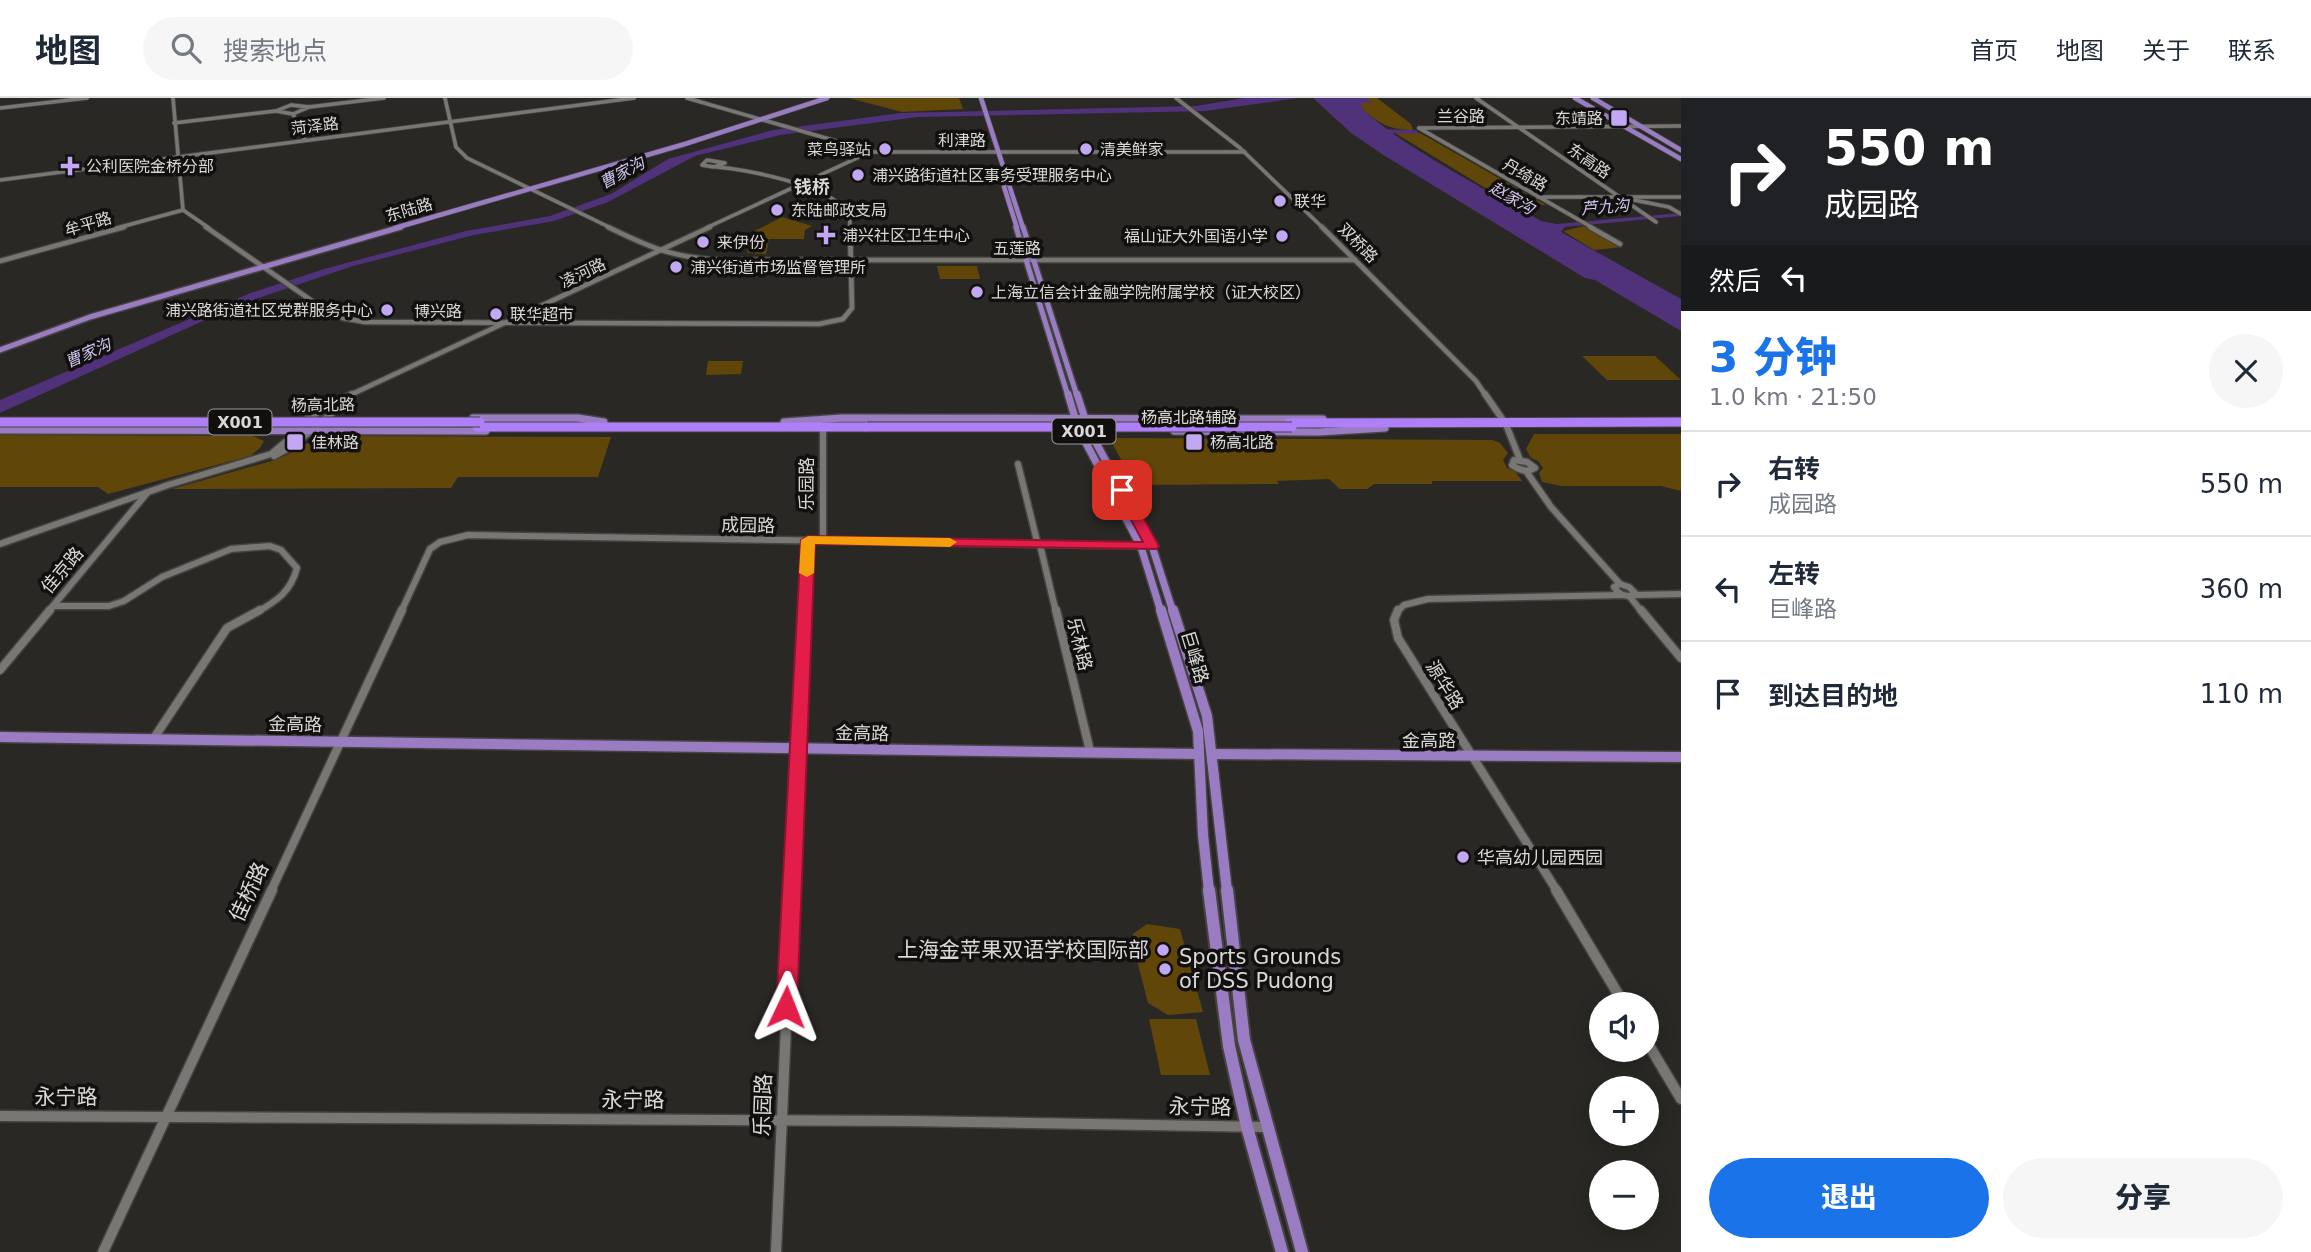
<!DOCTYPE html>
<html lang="zh">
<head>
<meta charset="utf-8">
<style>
  body { margin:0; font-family:"DejaVu Sans","Noto Sans SC",sans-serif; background:#f6f6f7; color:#1f2937; height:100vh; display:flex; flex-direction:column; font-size:26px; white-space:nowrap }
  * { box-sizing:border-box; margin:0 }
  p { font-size:23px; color:#747a83 }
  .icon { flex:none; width:38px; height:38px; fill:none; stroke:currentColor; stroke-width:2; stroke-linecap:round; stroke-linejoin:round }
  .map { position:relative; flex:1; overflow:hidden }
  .details { display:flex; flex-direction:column; background:#fff; width:630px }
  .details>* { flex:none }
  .top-card { background:#202124; color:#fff; overflow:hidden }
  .fabs { position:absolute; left:1589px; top:894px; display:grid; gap:14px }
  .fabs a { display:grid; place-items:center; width:70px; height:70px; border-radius:50%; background:#fff; box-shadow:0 4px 18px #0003; font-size:35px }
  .pin { position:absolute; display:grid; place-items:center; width:60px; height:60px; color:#fff; margin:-30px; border-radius:14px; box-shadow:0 4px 10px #0006 }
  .me { position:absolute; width:77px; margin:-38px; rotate:2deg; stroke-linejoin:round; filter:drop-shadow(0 0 5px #0008) }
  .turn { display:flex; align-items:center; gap:24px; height:147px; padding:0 28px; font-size:32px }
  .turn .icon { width:91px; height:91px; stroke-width:2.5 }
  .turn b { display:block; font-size:49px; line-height:60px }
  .then { display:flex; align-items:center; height:66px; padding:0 28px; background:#0003; gap:14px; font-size:26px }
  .round { display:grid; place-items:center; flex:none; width:74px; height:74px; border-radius:37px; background:#f6f6f7 }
  .summary { display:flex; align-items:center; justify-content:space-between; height:119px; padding:0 28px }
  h1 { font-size:42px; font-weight:800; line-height:52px; color:#1a73e8 }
  .action { display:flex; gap:14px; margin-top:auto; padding:14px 28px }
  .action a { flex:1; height:80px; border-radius:42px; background:#1a73e8; color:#fff; font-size:28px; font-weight:800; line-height:80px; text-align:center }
  .action a+a { background:#f6f6f7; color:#1f2937 }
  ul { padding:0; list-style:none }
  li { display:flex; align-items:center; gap:21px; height:105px; padding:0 28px; border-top:2px solid #e0e1e3 }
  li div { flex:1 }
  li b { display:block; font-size:26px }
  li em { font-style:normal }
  header { display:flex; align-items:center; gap:42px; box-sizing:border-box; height:98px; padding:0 35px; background:#fff; border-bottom:2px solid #e0e1e3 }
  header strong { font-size:33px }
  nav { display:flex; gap:38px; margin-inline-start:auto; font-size:24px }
  .search { width:490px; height:63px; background:#f6f6f7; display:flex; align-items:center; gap:18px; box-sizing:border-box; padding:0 24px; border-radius:38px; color:#747a83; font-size:26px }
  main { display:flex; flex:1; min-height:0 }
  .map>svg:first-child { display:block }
  .green { fill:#604709 }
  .water { fill:#50327a }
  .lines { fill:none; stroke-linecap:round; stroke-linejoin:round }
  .canal { stroke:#50327a; stroke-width:3.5 }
  .minor-far4-casing { stroke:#464442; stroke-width:5 }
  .minor-far3-casing { stroke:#464442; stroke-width:7 }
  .minor-far2-casing { stroke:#464442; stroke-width:9 }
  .minor-far1-casing { stroke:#464442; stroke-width:11 }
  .minor-casing { stroke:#464442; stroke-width:13 }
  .major-far4-casing { stroke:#464442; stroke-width:6 }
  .major-far3-casing { stroke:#464442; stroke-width:8 }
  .major-far2-casing { stroke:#464442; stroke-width:10 }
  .major-far1-casing { stroke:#464442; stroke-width:13 }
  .major-casing { stroke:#464442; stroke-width:16 }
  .highway-casing { stroke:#464442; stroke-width:11 }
  .minor-far4 { stroke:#797773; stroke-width:3.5 }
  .minor-far3 { stroke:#797773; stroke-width:4.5 }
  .minor-far2 { stroke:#797773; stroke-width:6 }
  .minor-far1 { stroke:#797773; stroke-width:8 }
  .minor { stroke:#797773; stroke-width:10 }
  .major-far4 { stroke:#997cc2; stroke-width:4.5 }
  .major-far3 { stroke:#997cc2; stroke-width:5 }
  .major-far2 { stroke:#997cc2; stroke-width:7 }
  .major-far1 { stroke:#997cc2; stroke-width:10 }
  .major { stroke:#997cc2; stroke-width:12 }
  .highway { stroke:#ae7ff6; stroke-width:9 }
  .highway-bridge-casing { stroke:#464442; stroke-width:11; stroke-linecap:butt }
  .highway-bridge { stroke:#ae7ff6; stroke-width:9 }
  .route { fill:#e11d48; stroke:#92132f; stroke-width:2 }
  .slow { fill:#f59e0b }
  .poi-dot { fill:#c2a8f2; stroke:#11100f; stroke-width:2.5 }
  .labels { text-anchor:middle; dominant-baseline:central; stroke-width:7; stroke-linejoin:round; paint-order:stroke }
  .far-street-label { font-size:16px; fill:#d9d8d6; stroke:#11100f }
  .far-poi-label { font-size:16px; fill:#d9d8d6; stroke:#11100f; text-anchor:start }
  .far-water-label { font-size:16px; font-style:italic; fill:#d3c5ef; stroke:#11100f }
  .shield { fill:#11100f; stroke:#9d9c9a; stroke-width:2 }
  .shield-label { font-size:16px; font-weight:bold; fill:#d9d8d6 }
  .far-quarter-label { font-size:18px; font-weight:bold; fill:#d9d7d3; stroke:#11100f }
  .street-label { font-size:18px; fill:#d9d8d6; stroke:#11100f }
  .poi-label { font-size:18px; fill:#d9d8d6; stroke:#11100f; text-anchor:start }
  .near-street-label { font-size:21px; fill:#d9d8d6; stroke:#11100f }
  .near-poi-label { font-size:21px; fill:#d9d8d6; stroke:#11100f; text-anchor:end }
</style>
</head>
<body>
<header>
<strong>地图</strong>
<div class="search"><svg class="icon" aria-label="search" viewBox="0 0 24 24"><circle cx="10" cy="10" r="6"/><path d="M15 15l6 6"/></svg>搜索地点</div>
<nav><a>首页</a><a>地图</a><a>关于</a><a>联系</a></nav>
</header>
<main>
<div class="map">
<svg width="1681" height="1154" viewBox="0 0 1681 1154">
  <rect width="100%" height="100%" fill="#292825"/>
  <!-- green -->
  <g class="green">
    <polygon points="849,0 959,0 963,11 902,14"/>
    <path d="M1366,0H1377L1411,26L1413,32C1391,32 1379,26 1362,11V5H1371Z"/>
    <polygon points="1397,34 1420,35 1546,107 1515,108 1395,35"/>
    <polygon points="782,119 812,128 805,132 804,141 769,141 766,156 747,155 750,144 739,141"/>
    <polygon points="1584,128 1623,149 1594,152 1563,133"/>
    <polygon points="937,168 977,168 980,181 940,181"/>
    <polygon points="289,201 308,214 285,222 267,208"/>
    <polygon points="1655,258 1681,282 1607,282 1582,258"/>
    <polygon points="708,263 743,263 741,276 706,277"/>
    <polygon points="1534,336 1681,336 1681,393 1661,388 1561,388 1542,384 1539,375 1543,370 1538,363 1531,360 1526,351"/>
    <polygon points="0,337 253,338 264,343 260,350 250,358 108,396 98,389 0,389"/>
    <path d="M330,338L611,339L598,379H458L451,390L172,391L275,362C295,355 309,340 330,338Z"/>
    <polygon points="1115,340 1493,342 1500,345 1508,355 1503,362 1507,370 1515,373 1522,383 1432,383 1432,386 1374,386 1367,391 1340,391 1329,381 1277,383 1279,386 1135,387 1112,345"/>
    <polygon points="1147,826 1180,831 1203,914 1168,917 1148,905 1133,847 1133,836"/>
    <polygon points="1149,921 1196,921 1210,977 1161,977"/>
  </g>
  <!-- water -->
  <g class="water">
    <polygon points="1244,0 1298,0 1205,13 918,19 780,37 695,58 608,104 554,123 474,137 353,168 238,207 0,315 0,302 248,196 324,171 466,133 550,118 611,96 668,61 773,32 901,15 1196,8"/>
    <path d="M1313,0H1366L1372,5H1362V11C1409,53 1486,91 1541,123L1557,126L1681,115V118L1565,129L1561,134L1681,201V233L1595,182L1585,180L1385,58L1351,35Z"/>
  </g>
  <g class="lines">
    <!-- canal -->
    <polyline class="canal" points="1384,33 1416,34"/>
    <defs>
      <g id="minor-far4">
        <polyline points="173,0 183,112 209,130"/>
        <polyline points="445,0 456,49 467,60 611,130"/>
        <polyline points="687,0 874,54 1245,54"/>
        <polyline points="1176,0 1240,50 1323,130"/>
        <polyline points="1476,0 1656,124"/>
        <polygon points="291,7 309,9 293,16 276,13"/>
        <polyline points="309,9 384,0"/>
        <polyline points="0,10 87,0"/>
        <polyline points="293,16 305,42"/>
        <polyline points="174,25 276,13"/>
        <polyline points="1419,30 1681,28"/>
        <polyline points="1419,30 1593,130"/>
        <polygon points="707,62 725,65 714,69 702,67"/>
        <path d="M717,69C748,72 822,86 844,110C850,116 850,122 850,130"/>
        <polyline points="0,82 634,0"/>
        <polyline points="1538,99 1681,99"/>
        <polyline points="1634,102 1669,109 1681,116"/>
        <polyline points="117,130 183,112"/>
        <polyline points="706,130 870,54"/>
      </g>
      <g id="minor-far3">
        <polyline points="206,129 325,212 343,220 365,224 819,226 843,221 852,210 850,129"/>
        <path d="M608,129C649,149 671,159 718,162H1355"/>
        <polyline points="1322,129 1476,283 1486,298"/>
        <polyline points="1590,129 1620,146"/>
        <polyline points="0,163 124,129"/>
        <polyline points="348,298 710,129"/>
      </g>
      <g id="minor-far2">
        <polyline points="1485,296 1505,325"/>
        <polyline points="1507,329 1520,362"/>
        <polyline points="823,332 823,441"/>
        <polyline points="274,358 294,347 345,304"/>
        <path d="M1514,362L1527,364L1535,370C1527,375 1519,372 1512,367Z"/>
        <polyline points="1018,366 1038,447"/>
        <polyline points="1526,373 1551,409 1620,486"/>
        <polyline points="0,446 168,387 271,356 296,335 307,321 352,296"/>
        <polyline points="1040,447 1056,514"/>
        <path d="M1620,486L1629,489L1636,496C1627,500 1619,497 1614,489Z"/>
        <polyline points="1635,497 1681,496"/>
        <polyline points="1630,499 1642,514"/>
        <path d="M53,508H109L124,503L162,479L231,451L270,448L281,452L297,470C291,493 277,503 257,514"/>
        <polyline points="48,514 147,395"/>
        <polyline points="401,514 430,451 440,444 468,437 1152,448"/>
        <polyline points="805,514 808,442"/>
        <polyline points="1397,514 1404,507 1428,501 1623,497"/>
      </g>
      <g id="minor-far1">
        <polyline points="1056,512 1090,653"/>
        <polyline points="1398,512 1394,522 1398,540 1557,793"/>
        <polyline points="1641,512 1681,560"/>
        <polyline points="0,572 50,512"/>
        <polyline points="154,640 227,530 260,512"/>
        <polyline points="271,793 402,512"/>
        <polyline points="792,793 805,512"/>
      </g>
      <g id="minor">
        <polyline points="1556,792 1624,906"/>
        <polyline points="1647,944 1681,1001"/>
        <polyline points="0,1018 910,1023 1266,1029"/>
        <polyline points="103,1154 272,792"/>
        <polyline points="776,1154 792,792"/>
      </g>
      <g id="major-far4">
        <polyline points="981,0 1023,130"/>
        <polyline points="1575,0 1681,61"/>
        <polyline points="1593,0 1681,52"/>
        <polyline points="1001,79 1017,130"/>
        <polyline points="395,130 685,46 827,0"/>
      </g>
      <g id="major-far3">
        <polyline points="1016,129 1068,298"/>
        <polyline points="1023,129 1077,298"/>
        <polyline points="0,252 90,219 401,129"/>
      </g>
      <g id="major-far2">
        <polyline points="1068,296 1078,330 1141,449 1161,514"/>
        <polyline points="1077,296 1088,330 1152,448 1173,514"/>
        <polyline points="473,320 578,320 604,324"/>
        <polyline points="784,324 842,320 1323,321"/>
        <polyline points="0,332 486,333"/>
        <polyline points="1174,333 1319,334 1385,330"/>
      </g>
      <g id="major-far1">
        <polyline points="1161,512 1198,633 1203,737 1209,793"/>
        <polyline points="1173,512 1207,618 1227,793"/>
        <polyline points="0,639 1198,656"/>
        <polyline points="1212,656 1681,659"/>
      </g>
      <g id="major">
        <polyline points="1209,792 1229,948 1247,1029 1282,1154"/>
        <polyline points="1227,792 1244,942 1302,1154"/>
      </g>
      <g id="highway">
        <polyline points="1289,325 1681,324"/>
        <polyline points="477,329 867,329"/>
      </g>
    </defs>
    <!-- minor-far4 casing -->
    <use href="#minor-far4" class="minor-far4-casing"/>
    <!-- minor-far3 casing -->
    <use href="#minor-far3" class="minor-far3-casing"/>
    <!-- minor-far2 casing -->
    <use href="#minor-far2" class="minor-far2-casing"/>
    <!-- minor-far1 casing -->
    <use href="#minor-far1" class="minor-far1-casing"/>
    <!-- minor casing -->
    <use href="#minor" class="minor-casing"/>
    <!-- major-far4 casing -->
    <use href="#major-far4" class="major-far4-casing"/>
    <!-- major-far3 casing -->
    <use href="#major-far3" class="major-far3-casing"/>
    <!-- major-far2 casing -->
    <use href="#major-far2" class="major-far2-casing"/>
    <!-- major-far1 casing -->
    <use href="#major-far1" class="major-far1-casing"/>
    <!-- major casing -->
    <use href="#major" class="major-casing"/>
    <!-- highway casing -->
    <use href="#highway" class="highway-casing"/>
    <!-- minor-far4 -->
    <use href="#minor-far4" class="minor-far4"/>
    <!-- minor-far3 -->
    <use href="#minor-far3" class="minor-far3"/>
    <!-- minor-far2 -->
    <use href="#minor-far2" class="minor-far2"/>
    <!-- minor-far1 -->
    <use href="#minor-far1" class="minor-far1"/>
    <!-- minor -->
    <use href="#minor" class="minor"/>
    <!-- major-far4 -->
    <use href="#major-far4" class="major-far4"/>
    <!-- major-far3 -->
    <use href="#major-far3" class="major-far3"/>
    <!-- major-far2 -->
    <use href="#major-far2" class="major-far2"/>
    <!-- major-far1 -->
    <use href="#major-far1" class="major-far1"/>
    <!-- major -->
    <use href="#major" class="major"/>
    <!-- highway -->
    <use href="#highway" class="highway"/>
    <defs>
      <g id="highway-bridge">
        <polyline points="0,324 480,324"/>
        <polyline points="867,329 1292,329"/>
      </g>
    </defs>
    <!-- highway-bridge casing -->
    <use href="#highway-bridge" class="highway-bridge-casing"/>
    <!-- highway-bridge -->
    <use href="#highway-bridge" class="highway-bridge"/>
  </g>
  <!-- route -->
  <polygon class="route" points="1122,388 1128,392 1159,448 1157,451 815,446 797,909 794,916 786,919 779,916 776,909 801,442 808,438 1143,444 1115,392"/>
  <!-- slow -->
  <polygon class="slow" points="808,438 950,440 957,444 950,449 815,446 814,475 807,479 799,475 801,442"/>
  <!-- markers -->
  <g class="poi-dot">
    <rect x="1610" y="11" width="18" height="18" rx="3.5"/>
    <circle cx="885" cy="51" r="7"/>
    <circle cx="1086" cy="51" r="7"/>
    <path d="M66.5 57.5h7v7h7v7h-7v7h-7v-7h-7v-7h7z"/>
    <circle cx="858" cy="77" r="7"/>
    <circle cx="1280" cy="103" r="7"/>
    <circle cx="777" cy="112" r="7"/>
    <path d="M822.5 126.5h7v7h7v7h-7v7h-7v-7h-7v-7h7z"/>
    <circle cx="1282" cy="138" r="7"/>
    <circle cx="703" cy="144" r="7"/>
    <circle cx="676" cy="169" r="7"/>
    <circle cx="977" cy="194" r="7"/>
    <circle cx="387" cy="212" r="7"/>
    <circle cx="496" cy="216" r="7"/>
    <rect x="286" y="335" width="18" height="18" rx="3.5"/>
    <rect x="1185" y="335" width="18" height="18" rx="3.5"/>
    <circle cx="1463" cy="759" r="7"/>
    <circle cx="1163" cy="852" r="7"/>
    <circle cx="1165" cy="871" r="7"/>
  </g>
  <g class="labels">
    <!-- far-street labels -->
    <g class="far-street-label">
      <text x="1461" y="18">兰谷路</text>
      <text transform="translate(315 28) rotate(-7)">菏泽路</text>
      <text x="962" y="42">利津路</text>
      <text transform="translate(1589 63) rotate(35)">东高路</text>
      <text transform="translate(1525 77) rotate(30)">丹绮路</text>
      <text transform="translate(409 112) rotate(-16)">东陆路</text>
      <text transform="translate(88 126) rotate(-16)">牟平路</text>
      <text transform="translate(1358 145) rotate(45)">双桥路</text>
      <text x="1017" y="150">五莲路</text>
      <text transform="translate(583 175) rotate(-25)">凌河路</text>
      <text x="438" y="213">博兴路</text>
      <text transform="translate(323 307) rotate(-1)">杨高北路</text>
      <text x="1189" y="319">杨高北路辅路</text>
    </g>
    <!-- far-poi labels -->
    <g class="far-poi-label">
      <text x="1603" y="20" text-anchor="end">东靖路</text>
      <text x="871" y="51" text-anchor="end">菜鸟驿站</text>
      <text x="1100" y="51">清美鲜家</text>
      <text x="86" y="68">公利医院金桥分部</text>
      <text x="872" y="77">浦兴路街道社区事务受理服务中心</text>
      <text x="1294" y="103">联华</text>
      <text x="791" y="112">东陆邮政支局</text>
      <text x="842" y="137">浦兴社区卫生中心</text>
      <text x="1268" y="138" text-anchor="end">福山证大外国语小学</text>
      <text x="717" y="144">来伊份</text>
      <text x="690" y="169">浦兴街道市场监督管理所</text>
      <text x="991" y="194">上海立信会计金融学院附属学校（证大校区）</text>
      <text x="373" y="212" text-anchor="end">浦兴路街道社区党群服务中心</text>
      <text x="510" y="216">联华超市</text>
      <text x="311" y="344">佳林路</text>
      <text x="1210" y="344">杨高北路</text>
    </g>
    <!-- far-water labels -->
    <g class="far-water-label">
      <text transform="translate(622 75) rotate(-28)">曹家沟</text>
      <text transform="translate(1512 100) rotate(30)">赵家沟</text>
      <text transform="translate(1605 109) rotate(-5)">芦九沟</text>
      <text transform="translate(88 255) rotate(-24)">曹家沟</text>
    </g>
    <!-- shield labels -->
    <g class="shield">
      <rect x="208.5" y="311.5" width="63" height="25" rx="5"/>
      <rect x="1052.5" y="320.5" width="63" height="25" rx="5"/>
    </g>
    <g class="shield-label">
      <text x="240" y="324">X001</text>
      <text x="1084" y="333">X001</text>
    </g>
    <!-- far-quarter labels -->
    <g class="far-quarter-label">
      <text x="812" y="88">钱桥</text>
    </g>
    <!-- street labels -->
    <g class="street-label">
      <text transform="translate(806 386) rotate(-90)">乐园路</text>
      <text transform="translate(748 427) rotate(1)">成园路</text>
      <text transform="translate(62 472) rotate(-50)">佳京路</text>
      <text transform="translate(1080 546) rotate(76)">乐林路</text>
      <text transform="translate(1195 559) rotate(73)">巨峰路</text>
      <text transform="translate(1445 587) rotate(58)">源华路</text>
      <text transform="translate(295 626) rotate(1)">金高路</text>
      <text transform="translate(862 635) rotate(1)">金高路</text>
      <text x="1429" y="642">金高路</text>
    </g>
    <!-- poi labels -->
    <g class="poi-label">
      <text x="1477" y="759">华高幼儿园西园</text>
    </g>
    <!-- near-street labels -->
    <g class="near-street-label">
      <text transform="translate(249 794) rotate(-65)">佳桥路</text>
      <text x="66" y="999">永宁路</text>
      <text x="633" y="1002">永宁路</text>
      <text transform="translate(763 1007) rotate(-88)">乐园路</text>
      <text transform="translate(1200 1009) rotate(1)">永宁路</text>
    </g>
    <!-- near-poi labels -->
    <g class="near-poi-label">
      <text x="1149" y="852">上海金苹果双语学校国际部</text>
      <text x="1179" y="859" text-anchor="start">Sports Grounds<tspan x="1179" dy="24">of DSS Pudong</tspan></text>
    </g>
  </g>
</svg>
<div class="fabs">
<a><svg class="icon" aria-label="sound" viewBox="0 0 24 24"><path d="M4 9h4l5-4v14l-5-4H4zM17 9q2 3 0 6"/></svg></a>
<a>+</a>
<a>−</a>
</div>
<div class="pin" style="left:1122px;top:392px;background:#d93025"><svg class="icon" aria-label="arrive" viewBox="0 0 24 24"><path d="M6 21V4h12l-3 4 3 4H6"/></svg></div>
<svg class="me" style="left:786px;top:909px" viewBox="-20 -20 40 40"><path d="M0-17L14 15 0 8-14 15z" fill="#e11d48" stroke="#fff" stroke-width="4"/></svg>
</div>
<section class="details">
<div class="top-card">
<div class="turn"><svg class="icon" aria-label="right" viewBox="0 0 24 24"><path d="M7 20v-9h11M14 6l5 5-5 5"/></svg><div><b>550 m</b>成园路</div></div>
<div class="then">然后<svg class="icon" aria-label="left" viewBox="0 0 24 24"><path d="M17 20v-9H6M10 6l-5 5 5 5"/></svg></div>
</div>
<div class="summary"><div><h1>3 分钟</h1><p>1.0 km · 21:50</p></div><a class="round"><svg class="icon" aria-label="close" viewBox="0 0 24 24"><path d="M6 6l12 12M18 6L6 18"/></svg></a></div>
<ul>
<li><svg class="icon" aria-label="right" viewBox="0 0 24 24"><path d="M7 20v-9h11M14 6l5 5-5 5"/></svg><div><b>右转</b><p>成园路</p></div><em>550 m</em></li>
<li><svg class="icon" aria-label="left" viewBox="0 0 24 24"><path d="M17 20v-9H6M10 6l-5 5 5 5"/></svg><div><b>左转</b><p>巨峰路</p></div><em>360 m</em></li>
<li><svg class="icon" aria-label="arrive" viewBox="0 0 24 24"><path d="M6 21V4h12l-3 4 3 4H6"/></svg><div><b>到达目的地</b></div><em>110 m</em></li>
</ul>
<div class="action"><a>退出</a><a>分享</a></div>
</section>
</main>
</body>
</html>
